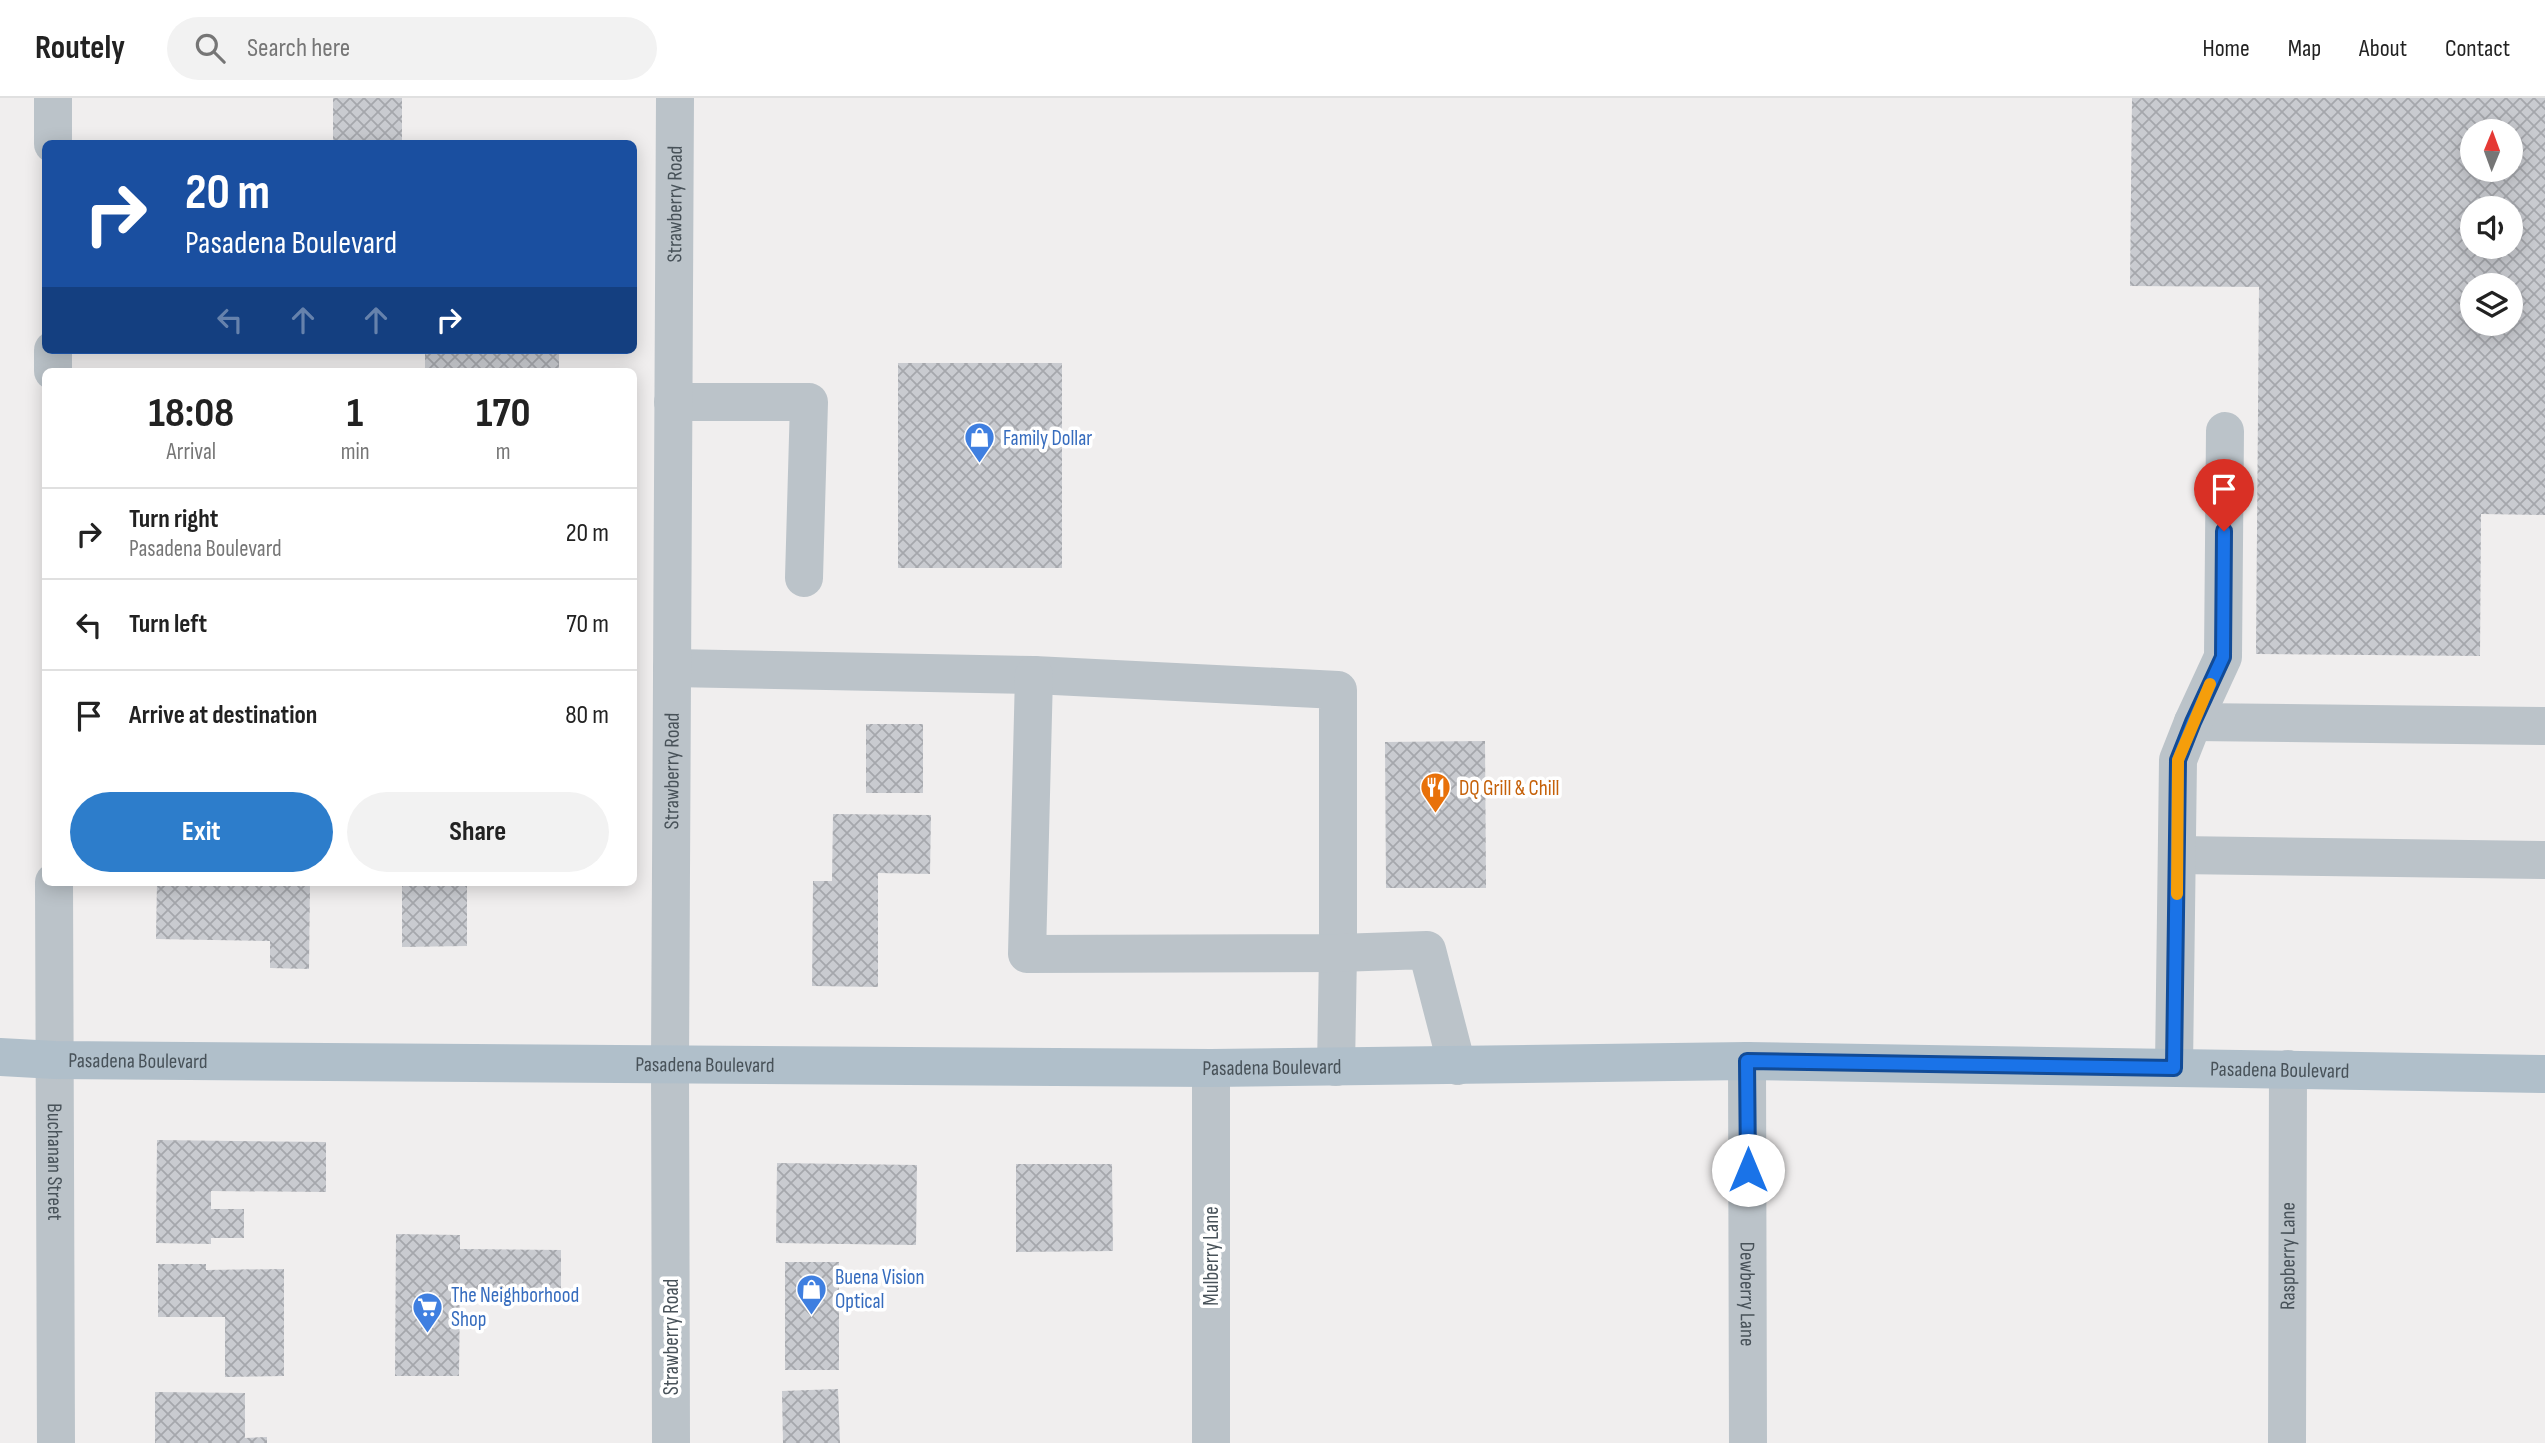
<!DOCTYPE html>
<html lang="en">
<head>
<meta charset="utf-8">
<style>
  body { margin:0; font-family:"Sofia Sans Condensed",sans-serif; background:#f2f2f2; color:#222; height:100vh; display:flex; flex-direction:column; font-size:26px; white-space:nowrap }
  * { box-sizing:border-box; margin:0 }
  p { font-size:23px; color:#767676 }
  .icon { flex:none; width:38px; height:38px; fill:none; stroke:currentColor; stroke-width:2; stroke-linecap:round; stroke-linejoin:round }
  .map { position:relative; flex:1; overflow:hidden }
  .drawer { position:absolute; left:42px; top:270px; width:595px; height:518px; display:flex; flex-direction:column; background:#fff; border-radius:10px; box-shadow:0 4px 18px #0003 }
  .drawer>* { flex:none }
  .top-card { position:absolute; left:42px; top:42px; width:595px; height:214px; border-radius:10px; box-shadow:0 4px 18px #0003; background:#1a4fa0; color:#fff; overflow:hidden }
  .needle { width:46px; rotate:1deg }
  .fabs { position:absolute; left:2460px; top:21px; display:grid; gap:14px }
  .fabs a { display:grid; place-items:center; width:63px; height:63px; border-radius:50%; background:#fff; box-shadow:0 4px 18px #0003; font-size:35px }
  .pin { position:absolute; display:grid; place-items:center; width:60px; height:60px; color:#fff; margin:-72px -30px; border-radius:50% 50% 50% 0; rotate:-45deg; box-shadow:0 0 7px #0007 }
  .pin .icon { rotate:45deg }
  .me { position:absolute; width:77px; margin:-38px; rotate:0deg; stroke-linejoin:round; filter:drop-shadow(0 0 5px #0008) }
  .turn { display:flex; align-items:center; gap:24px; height:147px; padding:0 28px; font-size:32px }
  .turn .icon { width:91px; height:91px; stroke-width:2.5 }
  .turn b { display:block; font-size:49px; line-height:60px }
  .lanes { display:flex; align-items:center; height:66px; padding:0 28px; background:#0003; justify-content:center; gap:35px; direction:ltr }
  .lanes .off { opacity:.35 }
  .eta { display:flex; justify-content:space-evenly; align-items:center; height:119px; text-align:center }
  .eta b { font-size:42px; font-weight:700; line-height:49px }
  .cta { display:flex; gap:14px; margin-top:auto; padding:14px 28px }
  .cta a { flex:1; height:80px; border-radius:42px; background:#2d7dcb; color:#fff; font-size:28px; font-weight:700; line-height:80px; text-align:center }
  .cta a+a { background:#f2f2f2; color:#222 }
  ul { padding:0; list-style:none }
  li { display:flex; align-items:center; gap:21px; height:91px; padding:0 28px; border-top:2px solid #e0e0e0 }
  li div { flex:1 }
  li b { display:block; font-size:26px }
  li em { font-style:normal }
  header { display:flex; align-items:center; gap:42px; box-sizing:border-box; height:98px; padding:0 35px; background:#fff; border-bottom:2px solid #e0e0e0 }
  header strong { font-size:33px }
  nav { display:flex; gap:38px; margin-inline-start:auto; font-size:24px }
  .search { width:490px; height:63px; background:#f2f2f2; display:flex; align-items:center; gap:18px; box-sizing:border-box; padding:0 24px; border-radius:38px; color:#767676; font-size:26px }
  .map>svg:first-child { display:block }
  .building { fill:url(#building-cross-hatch); fill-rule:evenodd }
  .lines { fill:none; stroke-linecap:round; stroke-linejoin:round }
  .minor { stroke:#bbc3c9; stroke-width:38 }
  .major { stroke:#b0bfca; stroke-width:38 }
  .route-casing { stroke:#114b97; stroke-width:18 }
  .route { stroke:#1a73e8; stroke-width:12 }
  .slow { stroke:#f59e0b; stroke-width:12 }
  .labels { text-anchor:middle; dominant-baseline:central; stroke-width:7; stroke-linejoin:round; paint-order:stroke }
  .street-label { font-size:21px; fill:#485259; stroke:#fff }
  .shop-label { font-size:21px; fill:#366cbe; stroke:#fff; text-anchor:start }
  .food-label { font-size:21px; fill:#c56008; stroke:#fff; text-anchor:start }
</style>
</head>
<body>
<header>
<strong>Routely</strong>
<div class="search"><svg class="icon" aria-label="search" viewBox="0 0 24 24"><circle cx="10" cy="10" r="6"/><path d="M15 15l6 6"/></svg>Search here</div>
<nav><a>Home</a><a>Map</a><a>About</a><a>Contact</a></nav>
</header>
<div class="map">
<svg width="2545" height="1345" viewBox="0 0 2545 1345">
  <defs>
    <pattern id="building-cross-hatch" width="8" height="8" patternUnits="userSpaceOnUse" patternTransform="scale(1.75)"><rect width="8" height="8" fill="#c9cbd0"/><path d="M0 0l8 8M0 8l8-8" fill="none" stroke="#a5a7ac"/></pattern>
  </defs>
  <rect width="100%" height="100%" fill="#f0eeee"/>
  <!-- building -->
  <g class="building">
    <rect x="333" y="0" width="69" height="46"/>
    <path d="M2132,0H2545V417L2481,416L2480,558L2256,556L2259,189L2130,188ZM2473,33H2511V72H2473ZM2473,110H2511V149H2473ZM2473,187H2511V226H2473Z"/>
    <rect x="425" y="252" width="134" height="21"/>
    <rect x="898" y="265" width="164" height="205"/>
    <rect x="866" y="626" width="57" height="69"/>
    <polygon points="1485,643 1486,790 1386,790 1385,644"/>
    <polygon points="833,716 931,717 930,776 878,775 878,889 812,888 813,783 832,783"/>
    <polygon points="157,784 310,784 309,871 270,870 270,843 156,841"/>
    <polygon points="402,784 467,784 467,848 402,849"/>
    <polygon points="157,1042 326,1044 326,1094 211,1093 211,1111 244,1111 244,1140 211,1140 211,1146 156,1145"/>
    <polygon points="777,1065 917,1067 916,1147 776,1145"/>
    <polygon points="1016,1066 1112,1066 1113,1153 1016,1154"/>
    <polygon points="396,1136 460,1137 460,1151 561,1152 561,1194 460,1193 459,1278 395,1278"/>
    <rect x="785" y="1164" width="54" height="108"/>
    <polygon points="158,1166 206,1166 206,1172 284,1171 284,1278 225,1279 225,1219 158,1219"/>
    <polygon points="838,1291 840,1345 783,1345 782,1293"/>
    <polygon points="155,1294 245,1295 245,1340 267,1339 267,1345 155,1345"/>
  </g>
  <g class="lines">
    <!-- minor -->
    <g class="minor">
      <polyline points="53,0 53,46"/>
      <polyline points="53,252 53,273"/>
      <polyline points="673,304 809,304 804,480"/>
      <polyline points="672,570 1034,577 1338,592 1338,855 1336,969"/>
      <polyline points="1034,577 1027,856 1338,855 1427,852 1457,968"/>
      <polyline points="2193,624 2545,628"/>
      <polyline points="2177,757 2545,762"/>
      <path id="s1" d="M54,784L56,1345"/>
      <path id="s2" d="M1747,963L1748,1345"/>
      <polyline points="2174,969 2178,662 2193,624 2223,559 2225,333"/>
      <path id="s3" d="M671,1345L670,966L675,0"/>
      <polyline points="1211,1345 1211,970"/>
      <path id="s4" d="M2287,1345L2288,971"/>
    </g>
    <!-- major -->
    <path class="major" id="s5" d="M0,959L55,962L1211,970L1747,963L2545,976"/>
  </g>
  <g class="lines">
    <defs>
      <polyline id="route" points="1748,1072 1747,963 2174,970 2178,662 2193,624 2223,559 2224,433"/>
    </defs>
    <!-- route casing -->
    <use href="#route" class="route-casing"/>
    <!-- route -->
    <use href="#route" class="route"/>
    <!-- slow -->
    <polyline class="slow" points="2177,796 2178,662 2210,586"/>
  </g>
  <!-- icons -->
  <defs>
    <symbol id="shop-pin" viewBox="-11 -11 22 30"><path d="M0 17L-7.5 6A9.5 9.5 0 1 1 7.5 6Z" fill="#3f7fe0" stroke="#fff"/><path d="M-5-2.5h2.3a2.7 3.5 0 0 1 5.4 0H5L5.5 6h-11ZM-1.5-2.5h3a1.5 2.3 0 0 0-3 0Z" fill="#fff"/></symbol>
    <symbol id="restaurant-pin" viewBox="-11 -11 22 30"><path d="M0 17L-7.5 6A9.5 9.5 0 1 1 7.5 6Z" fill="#e8710a" stroke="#fff"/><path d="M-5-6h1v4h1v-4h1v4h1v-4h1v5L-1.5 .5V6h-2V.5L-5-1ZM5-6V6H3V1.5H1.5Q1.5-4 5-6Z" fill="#fff"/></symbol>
    <symbol id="supermarket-pin" viewBox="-11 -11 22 30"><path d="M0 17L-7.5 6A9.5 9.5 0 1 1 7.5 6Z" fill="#3f7fe0" stroke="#fff"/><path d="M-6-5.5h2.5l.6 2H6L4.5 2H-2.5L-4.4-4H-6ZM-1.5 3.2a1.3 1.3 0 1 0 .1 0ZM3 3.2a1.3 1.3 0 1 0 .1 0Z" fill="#fff"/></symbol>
  </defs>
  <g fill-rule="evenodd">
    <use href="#shop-pin" x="962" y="322" width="35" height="47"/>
    <use href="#restaurant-pin" x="1418" y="672" width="35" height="47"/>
    <use href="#shop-pin" x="794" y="1174" width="35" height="47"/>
    <use href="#supermarket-pin" x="410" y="1192" width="35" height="47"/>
  </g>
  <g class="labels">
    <!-- street labels -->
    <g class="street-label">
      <text stroke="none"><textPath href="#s3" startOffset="1239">Strawberry Road</textPath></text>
      <text stroke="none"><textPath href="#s3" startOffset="672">Strawberry Road</textPath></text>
      <text stroke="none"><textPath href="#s5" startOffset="138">Pasadena Boulevard</textPath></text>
      <text stroke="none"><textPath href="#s5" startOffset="705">Pasadena Boulevard</textPath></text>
      <text stroke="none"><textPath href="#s5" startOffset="1272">Pasadena Boulevard</textPath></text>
      <text stroke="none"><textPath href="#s5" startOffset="2280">Pasadena Boulevard</textPath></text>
      <text stroke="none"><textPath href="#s1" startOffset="280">Buchanan Street</textPath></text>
      <text transform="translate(1211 1158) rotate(-90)">Mulberry Lane</text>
      <text stroke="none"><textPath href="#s4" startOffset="187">Raspberry Lane</textPath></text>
      <text stroke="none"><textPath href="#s2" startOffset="233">Dewberry Lane</textPath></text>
      <text transform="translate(671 1239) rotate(-90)">Strawberry Road</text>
    </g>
    <!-- shop labels -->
    <g class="shop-label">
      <text x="1003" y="340">Family Dollar</text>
      <text x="835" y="1179">Buena Vision<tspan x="835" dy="24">Optical</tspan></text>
      <text x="451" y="1197">The Neighborhood<tspan x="451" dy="24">Shop</tspan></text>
    </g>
    <!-- food labels -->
    <g class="food-label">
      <text x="1459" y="690">DQ Grill &amp; Chill</text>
    </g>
  </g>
</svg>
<div class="fabs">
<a><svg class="needle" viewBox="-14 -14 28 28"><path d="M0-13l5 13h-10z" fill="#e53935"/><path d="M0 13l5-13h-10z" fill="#767676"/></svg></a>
<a><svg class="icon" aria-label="sound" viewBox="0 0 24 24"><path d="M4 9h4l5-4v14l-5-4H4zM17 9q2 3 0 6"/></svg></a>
<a><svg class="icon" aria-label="layers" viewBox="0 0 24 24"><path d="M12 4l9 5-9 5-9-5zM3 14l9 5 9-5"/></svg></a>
</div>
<div class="pin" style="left:2224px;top:433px;background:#d93025"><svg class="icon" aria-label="arrive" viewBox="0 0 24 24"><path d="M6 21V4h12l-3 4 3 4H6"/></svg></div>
<svg class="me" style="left:1748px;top:1072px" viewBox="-20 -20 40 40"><circle r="19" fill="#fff"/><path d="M0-13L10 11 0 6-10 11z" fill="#1a73e8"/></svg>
<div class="top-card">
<div class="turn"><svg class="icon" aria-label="right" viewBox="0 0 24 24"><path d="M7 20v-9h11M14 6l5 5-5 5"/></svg><div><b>20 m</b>Pasadena Boulevard</div></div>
<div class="lanes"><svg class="icon off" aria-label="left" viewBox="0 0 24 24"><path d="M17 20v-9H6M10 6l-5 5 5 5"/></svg><svg class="icon off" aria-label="ahead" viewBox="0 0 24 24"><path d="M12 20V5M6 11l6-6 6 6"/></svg><svg class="icon off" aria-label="ahead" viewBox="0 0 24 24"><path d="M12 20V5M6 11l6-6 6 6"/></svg><svg class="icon" aria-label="right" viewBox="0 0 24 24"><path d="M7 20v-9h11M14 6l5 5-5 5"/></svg></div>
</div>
<section class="drawer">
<div class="eta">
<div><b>18:08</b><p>Arrival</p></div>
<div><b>1</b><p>min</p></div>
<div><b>170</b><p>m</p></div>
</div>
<ul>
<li><svg class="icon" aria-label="right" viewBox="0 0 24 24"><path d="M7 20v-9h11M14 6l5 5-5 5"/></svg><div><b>Turn right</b><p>Pasadena Boulevard</p></div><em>20 m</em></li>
<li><svg class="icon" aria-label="left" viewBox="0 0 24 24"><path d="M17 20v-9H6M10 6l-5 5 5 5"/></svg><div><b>Turn left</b></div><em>70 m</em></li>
<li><svg class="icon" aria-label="arrive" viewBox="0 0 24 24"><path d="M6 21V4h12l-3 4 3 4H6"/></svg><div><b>Arrive at destination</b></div><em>80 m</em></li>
</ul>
<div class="cta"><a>Exit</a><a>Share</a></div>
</section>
</div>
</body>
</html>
